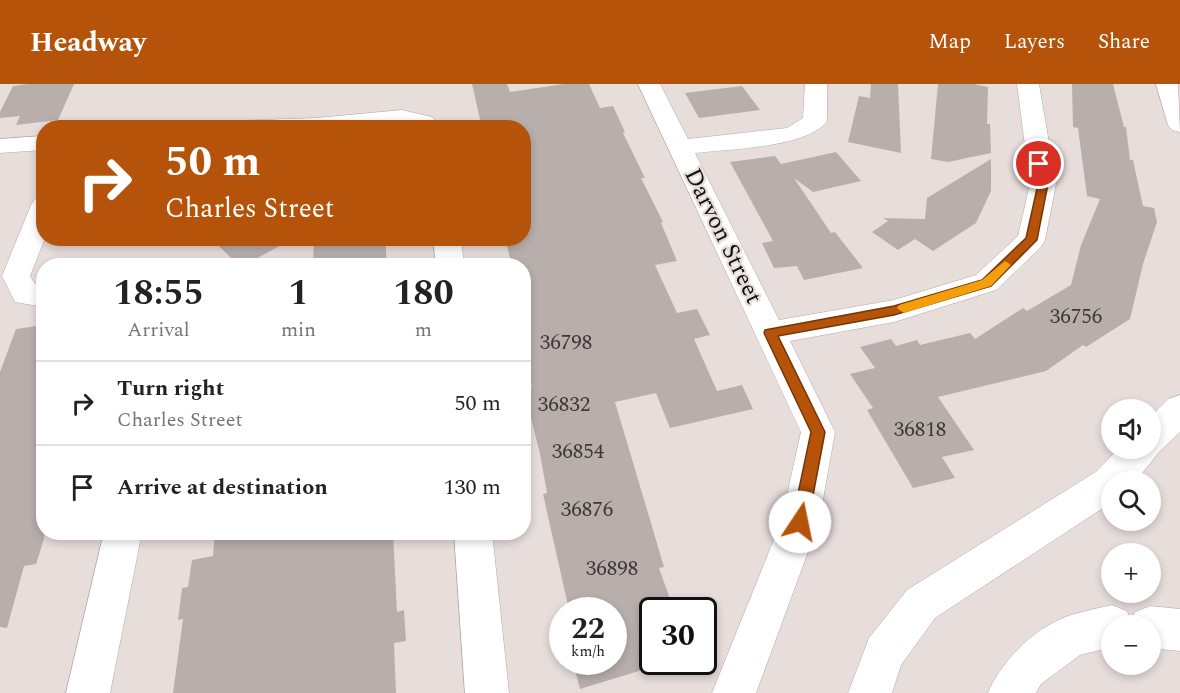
<!DOCTYPE html>
<html lang="en">
<head>
<meta charset="utf-8">
<style>
  body { margin:0; font-family:Spectral,serif; background:#f6f6f6; color:#222; height:100vh; display:flex; flex-direction:column; font-size:22px; white-space:nowrap }
  * { box-sizing:border-box; margin:0 }
  p { font-size:20px; color:#767676 }
  .icon { flex:none; width:33px; height:33px; fill:none; stroke:currentColor; stroke-width:2; stroke-linecap:round; stroke-linejoin:round }
  .map { position:relative; flex:1; overflow:hidden }
  .sheet { position:absolute; left:36px; top:174px; width:495px; height:282px; display:flex; flex-direction:column; background:#fff; border-radius:24px; box-shadow:0 3px 9px #0003 }
  .sheet>* { flex:none }
  .guide { position:absolute; left:36px; top:36px; width:495px; height:126px; border-radius:24px; box-shadow:0 3px 9px #0003; background:#b45309; color:#fff; overflow:hidden }
  .fabs { position:absolute; left:1101px; top:315px; display:grid; gap:12px }
  .fabs a { display:grid; place-items:center; width:60px; height:60px; border-radius:50%; background:#fff; box-shadow:0 3px 9px #0003; font-size:30px }
  .speed { position:absolute; left:549px; top:513px; display:flex; gap:12px; font-size:30px; font-weight:700; text-align:center }
  .speed>* { display:grid; place-content:center; width:78px; height:78px; border-radius:50%; background:#fff; box-shadow:0 3px 9px #0003; line-height:1 }
  .speed small { font-size:15px; font-weight:400 }
  .speed .limit { border:3px solid #111; border-radius:9px; background:#fff; color:#111 }
  .pin { position:absolute; display:grid; place-items:center; width:51px; height:51px; color:#fff; margin:-26px; border:3px solid #fff; border-radius:50%; box-shadow:0 2px 6px #0007 }
  .me { position:absolute; width:66px; margin:-33px; rotate:11deg; stroke-linejoin:round; filter:drop-shadow(0 0 4px #0008) }
  .turn { display:flex; align-items:center; gap:21px; height:126px; padding:0 30px; font-size:27px }
  .turn .icon { width:78px; height:78px; stroke-width:2.5 }
  .turn b { display:block; font-size:42px; line-height:51px }
  .eta { display:flex; justify-content:space-evenly; align-items:center; height:102px; text-align:center }
  .eta b { font-size:36px; font-weight:700; line-height:42px }
  ul { padding:0; list-style:none }
  li { display:flex; align-items:center; gap:18px; height:84px; padding:0 30px; border-top:2px solid #e0e0e0 }
  li div { flex:1 }
  li b { display:block; font-size:22px }
  li em { font-style:normal }
  header { display:flex; align-items:center; gap:36px; box-sizing:border-box; height:84px; padding:0 30px; background:#b45309; color:#fff }
  header strong { font-size:28px }
  nav { display:flex; gap:33px; margin-inline-start:auto; font-size:21px }
  .map>svg:first-child { display:block }
  .building { fill:#b8afad }
  .lines { fill:none; stroke-linecap:round; stroke-linejoin:round }
  .minor-casing { stroke:#b2a9a7; stroke-width:1 }
  .motorway-casing { stroke:#b2a9a7; stroke-width:1 }
  .minor { fill:#fff; fill-rule:evenodd }
  .motorway { fill:#fff; fill-rule:evenodd }
  .route { fill:#b45309; stroke:#753606; stroke-width:1.5 }
  .slow { fill:#f59e0b }
  .labels { text-anchor:middle; dominant-baseline:central; stroke-width:4.5; stroke-linejoin:round; paint-order:stroke }
  .number-label { font-size:21px; fill:#3c3836 }
  .street-label { font-size:24px; fill:#13100f; stroke:#e7dddb }
</style>
</head>
<body>
<header>
<strong>Headway</strong>
<nav><a>Map</a><a>Layers</a><a>Share</a></nav>
</header>
<div class="map">
<svg width="1180" height="609" viewBox="0 0 1180 609">
  <rect width="100%" height="100%" fill="#e7dddb"/>
  <!-- building -->
  <g class="building">
    <polygon points="28,0 74,0 58,36 16,41 20,32 0,34 0,28 13,2"/>
    <polygon points="472,0 507,0 510,8 564,0 589,0 600,24 613,22 625,48 623,49 645,94 641,94 663,138 661,139 677,177 655,181 677,229 697,225 710,251 694,255 717,307 742,301 753,325 670,344 656,309 615,318 664,483 659,484 674,526 652,526 652,583 580,605 573,578 614,578 614,526 569,526 543,410 547,409 540,370 524,306 532,304 524,267 524,182 512,182 505,154 524,154 524,44 482,44"/>
    <polygon points="871,0 898,0 901,69 848,58 859,12 870,14"/>
    <polygon points="938,0 974,0 988,3 987,40 990,40 991,69 948,78 931,75"/>
    <polygon points="1072,0 1113,0 1124,43 1126,43 1130,76 1133,76 1143,122 1154,124 1157,138 1143,180 1130,235 1086,263 1083,261 1046,287 938,313 974,366 942,373 955,394 913,404 867,326 873,324 850,290 875,284 860,263 891,255 896,262 917,256 920,261 970,249 975,255 1023,224 1027,227 1071,201 1081,161 1100,115 1087,112 1078,44 1073,43"/>
    <polygon points="742,2 760,26 699,34 685,9"/>
    <polygon points="836,68 861,97 813,108 794,94 831,149 835,148 863,184 804,196 797,182 774,184 762,159 773,157 730,78 775,72 781,80"/>
    <polygon points="991,75 991,107 976,139 933,167 915,155 898,166 872,148 888,137 883,134 925,135 927,114"/>
    <polygon points="211,154 294,154 243,182 239,182"/>
    <polygon points="314,154 385,154 387,182 313,182"/>
    <polygon points="44,241 44,455 36,480 24,482 7,544 0,543 0,288 16,245"/>
    <polygon points="215,448 393,448 397,528 404,526 406,557 394,559 396,609 173,609 183,535 178,536 182,504 188,503 192,476 213,472"/>
  </g>
  <g class="lines">
    <defs>
      <g id="minor">
        <path d="M638,0H660L688,55L787,44L803,34L805,0H827V37C808,64 727,65 695,69L779,236L894,216L976,191L1018,152L1030,100L1017,0H1039L1056,100L1045,156L1041,163L996,206L894,238L790,257L835,348L819,438L756,609H712L781,438L801,348Z"/>
        <polygon points="402,26 432,33 440,44 416,44 402,40 364,44 220,44 223,39 231,37 316,34"/>
        <polygon points="44,52 44,66 0,69 0,55"/>
        <polygon points="44,112 45,154 30,192 35,200 44,201 44,223 15,218 2,192 31,121 35,115"/>
        <polygon points="433,154 461,154 464,182 436,182"/>
        <polygon points="104,448 142,448 110,609 66,609"/>
        <polygon points="454,448 492,448 509,609 465,609"/>
      </g>
      <g id="motorway">
        <polygon points="1156,0 1178,0 1180,48 1172,46 1168,41"/>
        <polygon points="1180,311 1180,348 1159,368 1135,398 1112,398 1112,418 935,534 901,581 892,609 848,609 869,554 907,506 1097,387 1119,364 1150,364 1150,333 1168,315"/>
        <path d="M1112,521L1127,527L1131,538L1135,528L1150,522L1180,525V567L1150,564V542H1112V563L1080,571L1041,600L1036,609H988C1002,576 1036,542 1071,531C1084,527 1098,524 1112,521Z"/>
      </g>
    </defs>
    <!-- minor casing -->
    <use href="#minor" class="minor-casing"/>
    <!-- motorway casing -->
    <use href="#motorway" class="motorway-casing"/>
    <!-- minor -->
    <use href="#minor" class="minor"/>
    <!-- motorway -->
    <use href="#motorway" class="motorway"/>
  </g>
  <!-- route -->
  <polygon class="route" points="1039,76 1044,80 1048,100 1037,156 991,202 894,231 778,252 825,348 808,438 805,443 800,445 794,443 792,438 811,348 764,249 765,246 894,222 982,196 1026,154 1038,100 1034,80"/>
  <!-- slow -->
  <polygon class="slow" points="1005,177 1011,181 991,202 904,229 897,224 899,221 982,196"/>
  <g class="labels">
    <!-- number labels -->
    <g class="number-label">
      <text x="1076" y="233">36756</text>
      <text x="566" y="259">36798</text>
      <text x="564" y="321">36832</text>
      <text x="920" y="346">36818</text>
      <text x="578" y="368">36854</text>
      <text x="587" y="426">36876</text>
      <text x="612" y="485">36898</text>
    </g>
    <!-- street labels -->
    <g class="street-label">
      <text transform="translate(723 152) rotate(64)">Darvon Street</text>
    </g>
  </g>
</svg>
<div class="fabs">
<a><svg class="icon" aria-label="sound" viewBox="0 0 24 24"><path d="M4 9h4l5-4v14l-5-4H4zM17 9q2 3 0 6"/></svg></a>
<a><svg class="icon" aria-label="search" viewBox="0 0 24 24"><circle cx="10" cy="10" r="6"/><path d="M15 15l6 6"/></svg></a>
<a>+</a>
<a>−</a>
</div>
<div class="speed"><div>22<small>km/h</small></div><div class="limit">30</div></div>
<div class="pin" style="left:1039px;top:80px;background:#d93025"><svg class="icon" aria-label="arrive" viewBox="0 0 24 24"><path d="M6 21V4h12l-3 4 3 4H6"/></svg></div>
<svg class="me" style="left:800px;top:438px" viewBox="-20 -20 40 40"><circle r="19" fill="#fff"/><path d="M0-13L10 11 0 6-10 11z" fill="#b45309"/></svg>
<div class="guide">
<div class="turn"><svg class="icon" aria-label="right" viewBox="0 0 24 24"><path d="M7 20v-9h11M14 6l5 5-5 5"/></svg><div><b>50 m</b>Charles Street</div></div>
</div>
<section class="sheet">
<div class="eta">
<div><b>18:55</b><p>Arrival</p></div>
<div><b>1</b><p>min</p></div>
<div><b>180</b><p>m</p></div>
</div>
<ul>
<li><svg class="icon" aria-label="right" viewBox="0 0 24 24"><path d="M7 20v-9h11M14 6l5 5-5 5"/></svg><div><b>Turn right</b><p>Charles Street</p></div><em>50 m</em></li>
<li><svg class="icon" aria-label="arrive" viewBox="0 0 24 24"><path d="M6 21V4h12l-3 4 3 4H6"/></svg><div><b>Arrive at destination</b></div><em>130 m</em></li>
</ul>
</section>
</div>
</body>
</html>
